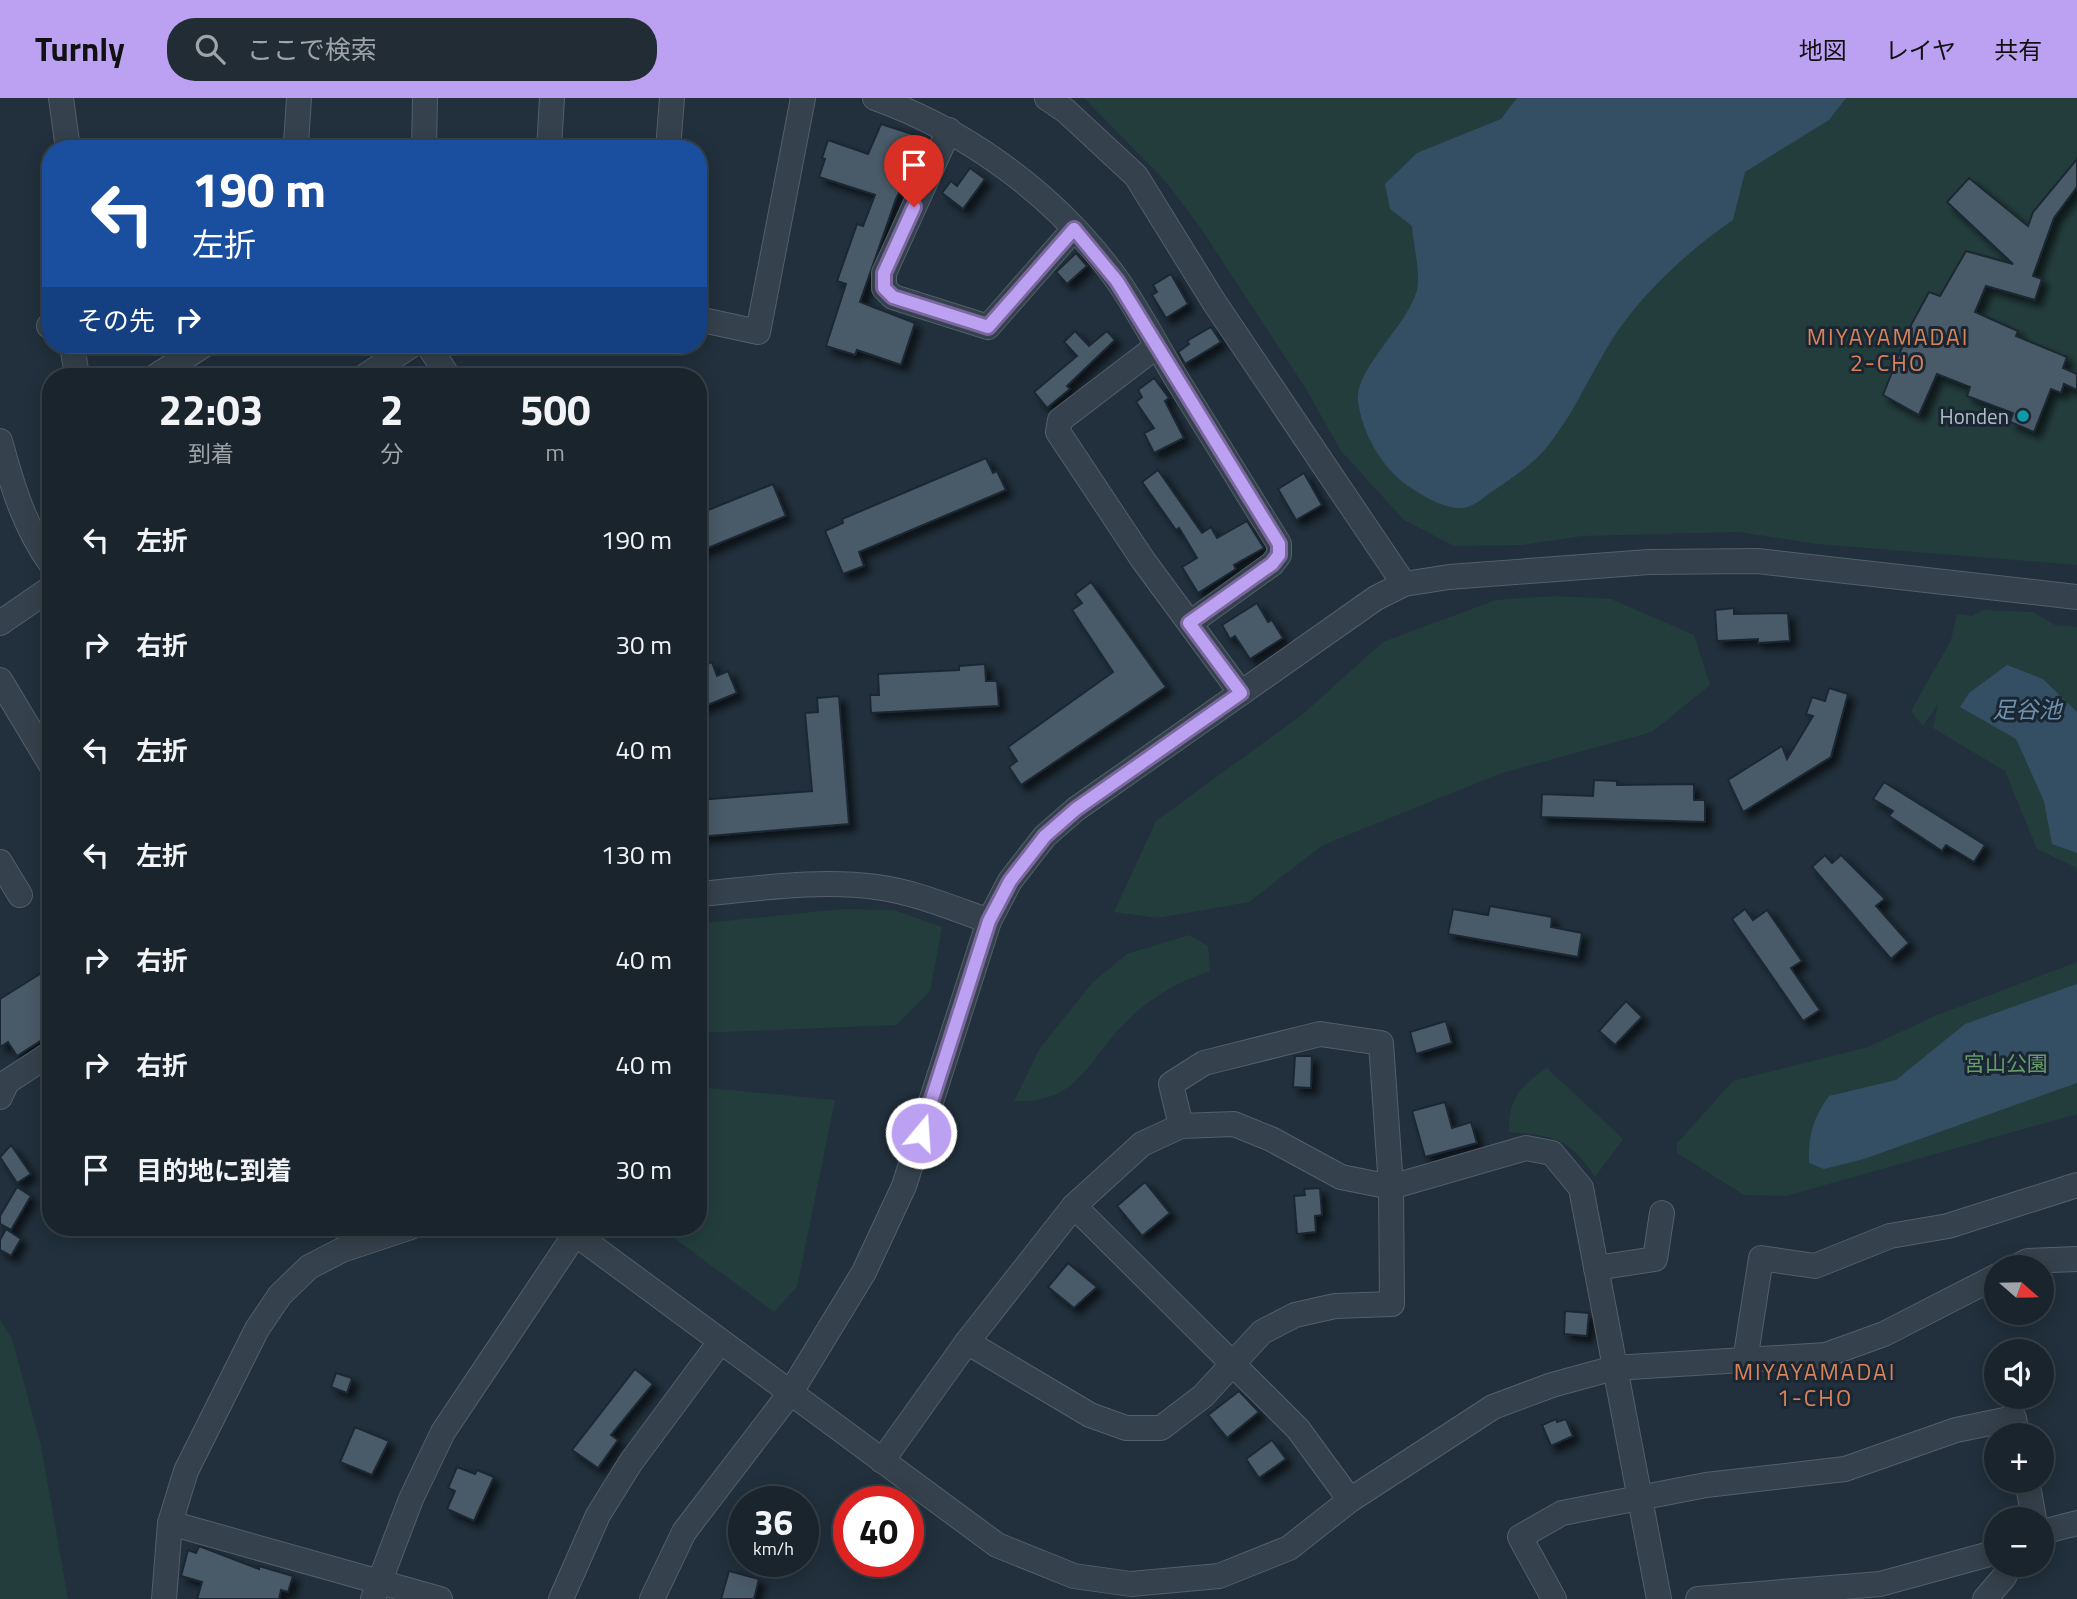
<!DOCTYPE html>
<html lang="ja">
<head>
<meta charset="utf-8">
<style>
  body { margin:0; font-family:"Titillium Web","Noto Sans JP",sans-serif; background:#222c35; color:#f1f3f6; height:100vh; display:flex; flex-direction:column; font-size:26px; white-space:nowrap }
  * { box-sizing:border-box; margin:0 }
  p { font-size:23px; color:#9fa4aa }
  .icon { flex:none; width:38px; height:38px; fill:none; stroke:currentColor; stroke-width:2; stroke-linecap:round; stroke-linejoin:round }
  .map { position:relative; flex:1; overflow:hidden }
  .side { position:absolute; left:42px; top:270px; width:665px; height:868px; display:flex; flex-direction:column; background:#19242d; border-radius:28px; box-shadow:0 4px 18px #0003,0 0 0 2px #374149 }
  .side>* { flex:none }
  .top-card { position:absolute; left:42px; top:42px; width:665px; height:214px; border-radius:28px; box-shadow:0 4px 18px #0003,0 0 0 2px #374149; background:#1a4fa0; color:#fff; overflow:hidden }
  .needle { width:46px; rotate:110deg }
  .controls { position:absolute; left:1984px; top:1157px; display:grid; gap:14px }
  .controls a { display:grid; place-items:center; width:70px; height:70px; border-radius:50%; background:#19242d; box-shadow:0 4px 18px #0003,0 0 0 2px #374149; font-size:35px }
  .speed { position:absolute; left:728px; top:1388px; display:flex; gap:14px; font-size:35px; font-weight:700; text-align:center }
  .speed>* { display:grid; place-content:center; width:91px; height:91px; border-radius:50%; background:#19242d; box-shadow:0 4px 18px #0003,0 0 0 2px #374149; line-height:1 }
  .speed small { font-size:18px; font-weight:400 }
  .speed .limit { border:10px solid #d22; background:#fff; color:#111 }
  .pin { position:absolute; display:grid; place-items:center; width:60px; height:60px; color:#fff; margin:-72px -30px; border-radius:50% 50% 50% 0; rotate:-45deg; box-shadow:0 0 7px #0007 }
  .pin .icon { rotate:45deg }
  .me { position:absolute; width:77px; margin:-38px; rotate:18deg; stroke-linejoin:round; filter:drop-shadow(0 0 5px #0008) }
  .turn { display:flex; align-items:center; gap:24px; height:147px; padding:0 35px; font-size:32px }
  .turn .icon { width:91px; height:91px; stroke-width:2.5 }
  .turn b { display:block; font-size:49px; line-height:60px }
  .then { display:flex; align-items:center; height:66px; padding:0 35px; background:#0003; gap:14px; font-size:26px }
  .eta { display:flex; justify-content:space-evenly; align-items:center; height:119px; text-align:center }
  .eta b { font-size:42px; font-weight:700; line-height:49px }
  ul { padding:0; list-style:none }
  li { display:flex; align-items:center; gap:21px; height:105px; padding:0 35px }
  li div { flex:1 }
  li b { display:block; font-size:26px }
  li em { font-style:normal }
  header { display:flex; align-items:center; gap:42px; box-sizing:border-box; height:98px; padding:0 35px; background:#bca0f2; color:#111 }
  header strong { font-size:33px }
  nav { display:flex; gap:38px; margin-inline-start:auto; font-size:24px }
  .search { width:490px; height:63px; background:#222c35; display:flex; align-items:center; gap:18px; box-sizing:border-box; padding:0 24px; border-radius:28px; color:#9fa4aa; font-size:26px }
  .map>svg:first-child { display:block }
  .green { fill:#233d3d }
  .water { fill:#344e64 }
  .building { fill:#4a5a68; stroke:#1c2833; stroke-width:2; filter:url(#shadow) }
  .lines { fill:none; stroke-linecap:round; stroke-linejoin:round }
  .minor-casing { stroke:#535f6a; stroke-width:26 }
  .minor { stroke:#35414c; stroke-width:24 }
  .route-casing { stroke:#7a689d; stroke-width:18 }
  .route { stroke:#bca0f2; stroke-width:12 }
  .culture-dot { fill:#0f9aa8; stroke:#1a2631; stroke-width:2.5 }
  .labels { text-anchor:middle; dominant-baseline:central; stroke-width:6; stroke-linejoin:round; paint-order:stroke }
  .poi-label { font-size:21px; fill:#b0bcc8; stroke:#1a2631; text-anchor:end }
  .park-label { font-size:21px; fill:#669b6c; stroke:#1a2631 }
  .neighbourhood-label { font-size:23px; letter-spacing:2px; fill:#da8259; stroke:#1a2631 }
  .water-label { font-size:23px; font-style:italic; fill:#6f91ad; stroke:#1a2631 }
</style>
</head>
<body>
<header>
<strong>Turnly</strong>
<div class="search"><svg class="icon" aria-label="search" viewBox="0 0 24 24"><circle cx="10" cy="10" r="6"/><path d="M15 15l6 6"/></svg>ここで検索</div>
<nav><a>地図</a><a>レイヤ</a><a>共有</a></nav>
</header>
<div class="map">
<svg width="2077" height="1501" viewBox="0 0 2077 1501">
  <defs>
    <filter id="shadow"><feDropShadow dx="6" dy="6" stdDeviation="3.5" flood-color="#0009"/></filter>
  </defs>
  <rect width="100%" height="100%" fill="#21303c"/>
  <!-- green -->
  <g class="green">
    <polygon points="1084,0 2077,0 2077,467 1817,446 1739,434 1582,438 1522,447 1454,448 1404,422 1341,353 1306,291 1202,132 1167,85"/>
    <polygon points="1554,498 1611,501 1694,537 1710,587 1652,634 1502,675 1323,747 1249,804 1158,820 1114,814 1156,723 1303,616 1383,544 1496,502"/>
    <polygon points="1984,512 2033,514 2055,527 2077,529 2077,770 2037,751 2005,673 1933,630 1938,606 1923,628 1911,613 1951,542 1957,516 1972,518"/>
    <polygon points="841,811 894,812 942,829 930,893 896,927 698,935 698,826"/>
    <path d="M1189,837L1208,848L1210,873C1176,885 1153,898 1127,923C1087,962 1079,1006 1014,1003L1040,950L1093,884L1127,856Z"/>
    <polygon points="2077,864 2077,1016 1786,1098 1744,1097 1677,1055 1677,1045 1733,983 1868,949 1935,918"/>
    <path d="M1547,970L1623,1041L1595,1079C1571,1041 1553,1037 1509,1034C1508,1002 1520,987 1547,970Z"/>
    <polygon points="698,989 835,1002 797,1189 774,1214 659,1129 698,1129"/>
    <polygon points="0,1221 12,1241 41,1348 68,1501 0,1501"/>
  </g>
  <!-- water -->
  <g class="water">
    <path d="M1517,0H1846L1829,22L1745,74L1733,122C1695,148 1657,182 1628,219C1598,257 1582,303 1553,341C1538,363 1515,378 1493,393C1481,401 1471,412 1456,410C1439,408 1422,397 1408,388C1382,370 1362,335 1358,303C1354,272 1408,227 1417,192C1421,174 1413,147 1412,128L1390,111L1385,86L1417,55L1501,21Z"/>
    <polygon points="2007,567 2043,581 2077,614 2077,755 2052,746 2044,703 2016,641 1960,609 1969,595"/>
    <path d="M2077,886V985L1864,1061L1824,1071L1809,1065C1808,1038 1813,1020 1829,998L1896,982L1965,926Z"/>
  </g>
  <!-- building -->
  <g class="building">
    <polygon points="881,26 928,41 910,82 906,80 896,101 860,204 915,225 901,267 857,252 855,257 826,248 846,186 837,183 857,126 863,128 875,97 819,79 825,61 822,60 828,42 868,56"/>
    <polygon points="2077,61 2077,89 2054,120 2033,178 2042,181 2035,202 1986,188 1975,214 2018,233 2016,238 2067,259 2063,270 2077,276 2077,292 2064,286 2061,295 2051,291 2034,334 2010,324 2013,315 1967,298 1970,289 1937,276 1919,317 1883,297 1910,229 1929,194 1940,198 1966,153 2013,166 1947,104 1969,80 2028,128 2033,114"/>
    <polygon points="970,70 985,81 963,111 942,95 951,83 957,88"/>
    <polygon points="1076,155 1087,168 1067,186 1056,174"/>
    <polygon points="1171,176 1188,206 1166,220 1152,197 1157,194 1153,187"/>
    <polygon points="1211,229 1221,244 1185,266 1178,254 1189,246 1187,243"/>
    <polygon points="1075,233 1089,248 1107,233 1115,242 1067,288 1070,291 1047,310 1034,294 1077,258 1064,244"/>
    <polygon points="1154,280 1169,300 1165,303 1184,340 1154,355 1144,335 1154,330 1136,304 1142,299 1138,292"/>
    <polygon points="986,360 993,375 997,373 1006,392 859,454 864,468 843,476 825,433 843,425 842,421"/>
    <polygon points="1158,372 1202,435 1211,429 1217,440 1247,423 1264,450 1234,467 1236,471 1198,495 1182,469 1197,460 1179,430 1176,432 1142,384"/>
    <polygon points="1304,375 1322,407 1296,422 1278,391"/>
    <polygon points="773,386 786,418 698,454 698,416"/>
    <polygon points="1091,484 1166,589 1021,687 1009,669 1017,663 1008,649 1113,574 1072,512 1082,505 1075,496"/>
    <polygon points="1257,505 1268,524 1272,522 1283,540 1250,561 1235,538 1230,541 1222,527"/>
    <polygon points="1734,510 1734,516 1788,515 1790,543 1758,545 1758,541 1717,543 1715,512"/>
    <polygon points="712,564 717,578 728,573 737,595 698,611 698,570"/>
    <polygon points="985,566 986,583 997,583 999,608 871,615 870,597 879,597 878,576 959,572 959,568"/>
    <polygon points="1829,590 1848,596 1831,659 1743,714 1728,682 1782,648 1787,661 1813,618 1806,616 1812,599 1825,603"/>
    <polygon points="839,598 849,726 698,739 698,702 812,693 805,615 818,614 817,600"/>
    <polygon points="1594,682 1617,683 1617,687 1694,686 1694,702 1705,702 1705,724 1541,719 1542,696 1593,698"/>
    <polygon points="1884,684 1985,747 1974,764 1946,747 1942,753 1889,718 1893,713 1873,701"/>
    <polygon points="1825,757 1832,765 1841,757 1885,801 1876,808 1909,845 1891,861 1812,769"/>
    <polygon points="1490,808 1552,819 1551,829 1582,835 1578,859 1448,836 1453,811 1488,817"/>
    <polygon points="1745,811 1753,822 1767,812 1802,863 1791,870 1820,912 1803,923 1732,821"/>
    <polygon points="51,869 51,936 17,958 8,944 0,949 0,901"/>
    <polygon points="1626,903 1642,919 1615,947 1599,933"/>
    <polygon points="1446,923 1452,945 1416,956 1410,934"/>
    <polygon points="1295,958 1312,958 1311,990 1293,989"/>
    <polygon points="1445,1004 1452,1030 1471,1024 1477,1045 1425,1059 1412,1013"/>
    <polygon points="11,1047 31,1076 17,1085 0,1059"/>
    <polygon points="1145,1084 1170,1115 1142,1138 1117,1108"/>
    <polygon points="17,1089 31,1098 11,1132 0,1126 0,1118"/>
    <polygon points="1320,1090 1322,1117 1315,1118 1316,1134 1297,1136 1294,1098 1305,1097 1304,1091"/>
    <polygon points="6,1131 21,1141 11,1158 0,1152 0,1142"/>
    <polygon points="1068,1165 1097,1189 1074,1210 1048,1189"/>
    <polygon points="1565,1213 1589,1215 1587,1238 1564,1236"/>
    <polygon points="635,1271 653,1286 611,1337 618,1342 598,1370 572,1352"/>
    <polygon points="336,1275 352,1280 347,1295 331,1289"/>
    <polygon points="1239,1293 1259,1314 1227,1340 1208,1317"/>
    <polygon points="1556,1321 1557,1324 1566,1321 1573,1338 1551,1348 1542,1327"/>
    <polygon points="355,1329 389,1343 372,1377 340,1364"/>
    <polygon points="1272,1342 1286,1361 1259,1380 1246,1361"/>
    <polygon points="457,1369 475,1376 477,1372 494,1379 474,1423 447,1411 455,1393 448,1390"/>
    <polygon points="199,1448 259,1471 259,1468 293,1478 288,1494 281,1492 279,1501 197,1501 202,1484 181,1478 188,1452 196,1455"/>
    <polygon points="729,1473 759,1481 754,1501 721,1501"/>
  </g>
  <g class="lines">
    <defs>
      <g id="minor">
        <polyline points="61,0 68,51"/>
        <path d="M875,0C970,34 1059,100 1118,183C1140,215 1158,250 1178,283C1212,337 1245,392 1279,446V457L1272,466L1190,525"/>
        <polyline points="1047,0 1066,13 1136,78 1214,204 1404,486"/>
        <polyline points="949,32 884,175 884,190 893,199 988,229 1074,131"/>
        <polyline points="289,51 296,46 299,0"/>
        <polyline points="424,51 425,0"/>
        <polyline points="549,51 552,0"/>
        <polyline points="668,51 672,0"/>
        <polyline points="698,221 758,234 803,0"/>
        <polyline points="49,228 51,228"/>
        <polyline points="72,247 77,278"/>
        <polyline points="428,247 448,278"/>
        <polyline points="1157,248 1060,322 1058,334 1143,462 1241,595"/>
        <polyline points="156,278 204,247"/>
        <polyline points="365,278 412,247"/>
        <path d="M0,343C12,387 24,428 51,466"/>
        <polyline points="0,525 51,490"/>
        <polyline points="0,582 51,667"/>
        <polyline points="0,764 20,797"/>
        <path d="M698,796C756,791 818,781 876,789C915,794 952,810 989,823"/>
        <polyline points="0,999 7,984 51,955"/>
        <polyline points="1074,1108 1298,1331 1350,1402"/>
        <polyline points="566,1129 997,1447 1074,1478 1131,1486 1219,1478 1289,1450 1350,1402 1493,1309 1552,1287 1614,1270 1826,1257 1884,1236 1997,1178"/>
        <polyline points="2016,1169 2028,1163 2077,1161"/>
        <polyline points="1596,1170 1655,1161 1662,1115"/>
        <polyline points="967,1244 1090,1317 1126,1330 1161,1330 1203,1298 1262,1234 1295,1217 1335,1208 1392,1206 1391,1089 1381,945 1320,936 1204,965 1171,986 1181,1028"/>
        <polyline points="1745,1263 1761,1160 1815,1168 1890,1138 1948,1128 2077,1087"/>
        <polyline points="882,1363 967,1244 1074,1108 1142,1046 1181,1028 1234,1026 1271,1041 1341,1079 1391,1089 1526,1050 1552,1055 1581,1090 1659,1501"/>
        <polyline points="2027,1382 2034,1421"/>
        <polyline points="170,1425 440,1501"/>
        <polyline points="2042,1434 2077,1425"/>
        <polyline points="164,1501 170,1425 186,1373 257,1231 280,1197 309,1169 342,1152 411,1129"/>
        <polyline points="373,1501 411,1401 443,1334 576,1135"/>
        <polyline points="561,1501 598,1417 631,1364 720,1244"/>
        <polyline points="652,1501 684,1434 791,1294 864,1174 904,1088 989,823 1010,783 1045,738 1076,711 1376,500 1404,486 1449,479 1649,464 1757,463 2077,499"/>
        <polyline points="1554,1501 1520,1439 1562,1415 1706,1387 1845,1371 1956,1332 2014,1320 2017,1337"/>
        <polyline points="1698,1501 1880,1486 1997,1454"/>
        <polyline points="1985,1501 2004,1479 2010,1466"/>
      </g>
    </defs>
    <!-- minor casing -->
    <use href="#minor" class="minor-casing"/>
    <!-- minor -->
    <use href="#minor" class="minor"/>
  </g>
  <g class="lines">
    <defs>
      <polyline id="route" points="914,109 884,175 884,190 893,199 988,229 1074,131 1117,183 1279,446 1279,457 1272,466 1189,525 1241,595 1076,711 1045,738 1010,783 989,823 921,1035"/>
    </defs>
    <!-- route casing -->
    <use href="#route" class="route-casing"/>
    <!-- route -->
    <use href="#route" class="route"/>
  </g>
  <!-- markers -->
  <circle class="culture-dot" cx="2023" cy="318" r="7"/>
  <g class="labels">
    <!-- poi labels -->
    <g class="poi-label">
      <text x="2009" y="318">Honden</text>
    </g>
    <!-- park labels -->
    <g class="park-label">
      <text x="2006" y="965">宮山公園</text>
    </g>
    <!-- neighbourhood labels -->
    <g class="neighbourhood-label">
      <text x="1888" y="238">MIYAYAMADAI<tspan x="1888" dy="26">2-CHO</tspan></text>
      <text x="1815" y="1273">MIYAYAMADAI<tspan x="1815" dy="26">1-CHO</tspan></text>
    </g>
    <!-- water labels -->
    <g class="water-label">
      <text x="2027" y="611">足谷池</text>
    </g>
  </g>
</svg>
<div class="controls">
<a><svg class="needle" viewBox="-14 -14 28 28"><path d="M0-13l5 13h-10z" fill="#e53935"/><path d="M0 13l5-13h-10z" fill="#9fa4aa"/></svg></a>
<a><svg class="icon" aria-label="sound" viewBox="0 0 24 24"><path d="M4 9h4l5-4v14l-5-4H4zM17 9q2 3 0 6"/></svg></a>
<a>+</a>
<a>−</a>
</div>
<div class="speed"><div>36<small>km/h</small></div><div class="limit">40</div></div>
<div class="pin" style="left:914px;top:109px;background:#d93025"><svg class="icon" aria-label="arrive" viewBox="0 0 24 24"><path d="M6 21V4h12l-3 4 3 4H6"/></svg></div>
<svg class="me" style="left:921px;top:1035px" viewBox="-20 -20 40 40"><circle r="17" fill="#bca0f2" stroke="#fff" stroke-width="3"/><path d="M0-11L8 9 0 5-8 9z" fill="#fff"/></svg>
<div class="top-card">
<div class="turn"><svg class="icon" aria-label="left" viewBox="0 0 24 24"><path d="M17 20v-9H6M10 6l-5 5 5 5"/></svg><div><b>190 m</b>左折</div></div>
<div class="then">その先<svg class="icon" aria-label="right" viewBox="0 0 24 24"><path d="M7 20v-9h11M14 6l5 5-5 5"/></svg></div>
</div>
<section class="side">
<div class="eta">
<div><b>22:03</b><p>到着</p></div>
<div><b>2</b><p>分</p></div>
<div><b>500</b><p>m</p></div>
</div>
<ul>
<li><svg class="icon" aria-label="left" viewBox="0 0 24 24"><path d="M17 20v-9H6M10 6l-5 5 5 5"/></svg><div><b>左折</b></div><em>190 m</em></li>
<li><svg class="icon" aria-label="right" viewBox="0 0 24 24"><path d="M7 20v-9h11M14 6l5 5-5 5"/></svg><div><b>右折</b></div><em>30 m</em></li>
<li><svg class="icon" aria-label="left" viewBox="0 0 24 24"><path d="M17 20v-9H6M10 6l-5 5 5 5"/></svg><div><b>左折</b></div><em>40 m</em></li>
<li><svg class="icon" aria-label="left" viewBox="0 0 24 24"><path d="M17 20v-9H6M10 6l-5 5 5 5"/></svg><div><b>左折</b></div><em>130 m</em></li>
<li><svg class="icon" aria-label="right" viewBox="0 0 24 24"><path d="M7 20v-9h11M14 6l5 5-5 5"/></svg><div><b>右折</b></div><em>40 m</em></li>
<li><svg class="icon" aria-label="right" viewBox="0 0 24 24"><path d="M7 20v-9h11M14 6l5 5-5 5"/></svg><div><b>右折</b></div><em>40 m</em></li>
<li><svg class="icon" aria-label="arrive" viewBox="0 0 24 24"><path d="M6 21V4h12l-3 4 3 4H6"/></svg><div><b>目的地に到着</b></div><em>30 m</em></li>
</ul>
</section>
</div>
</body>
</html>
